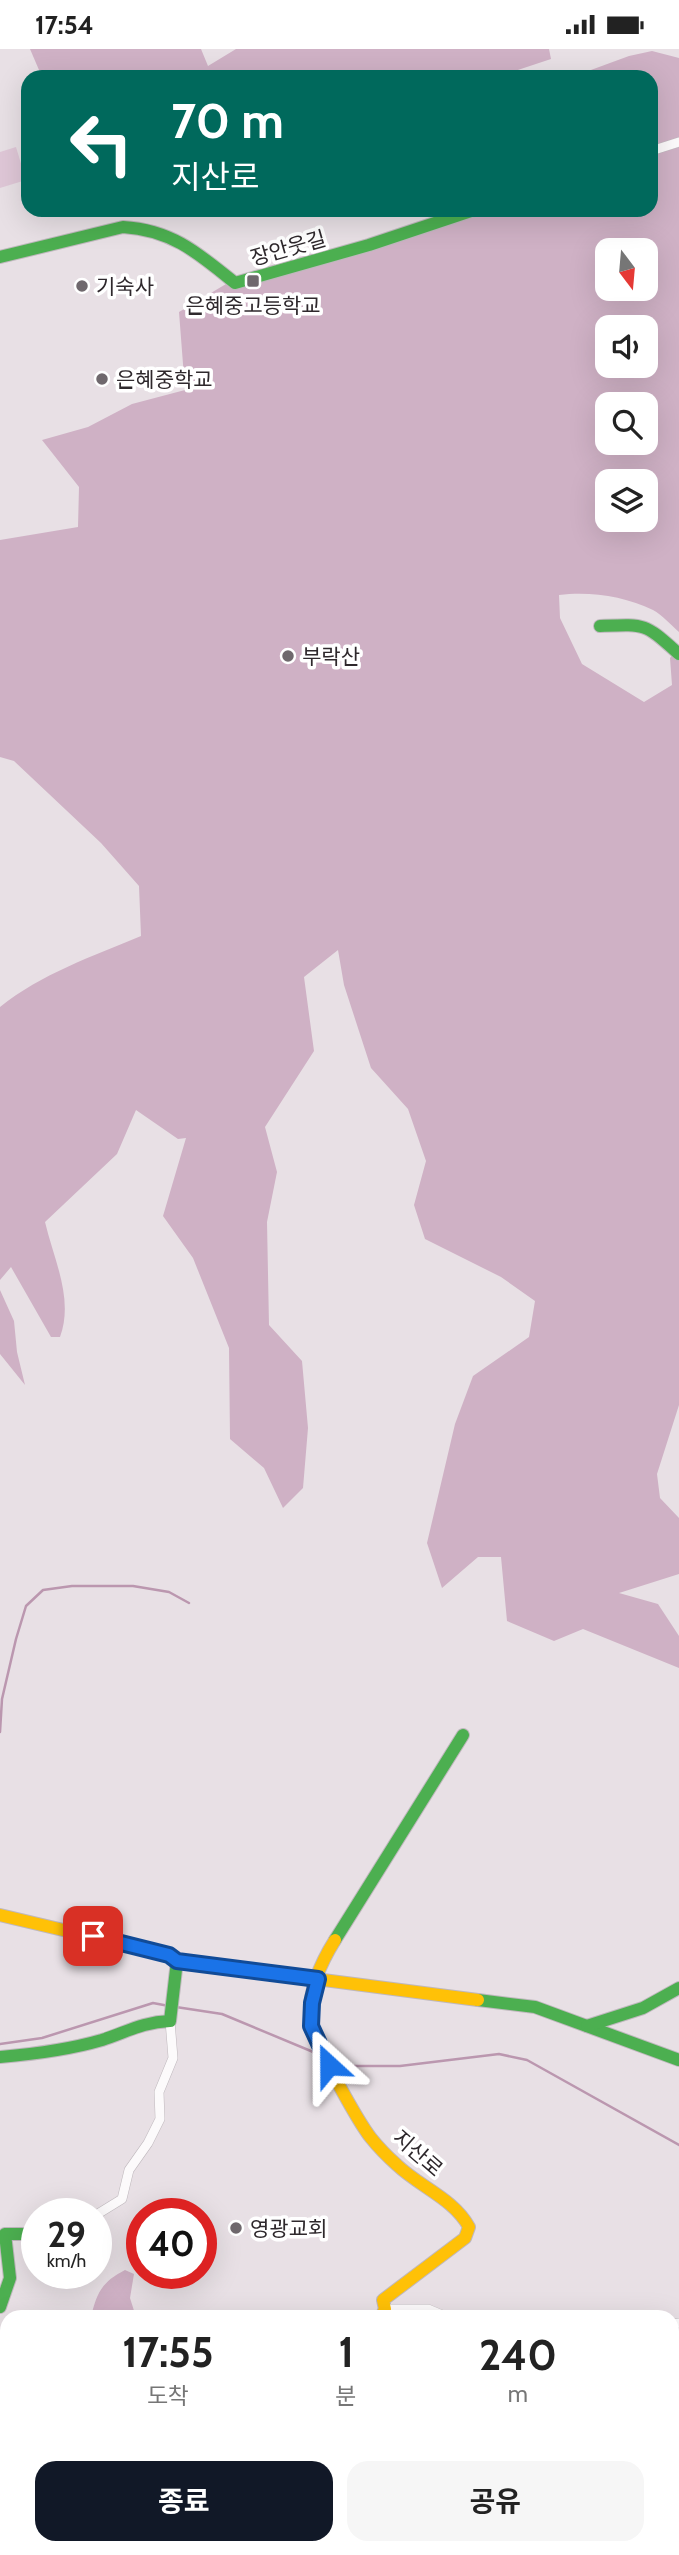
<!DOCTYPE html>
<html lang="ko">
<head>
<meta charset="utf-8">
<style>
  body { margin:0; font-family:Cabin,"Noto Sans KR",sans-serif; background:#f6f6f6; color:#222; height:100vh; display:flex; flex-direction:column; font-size:26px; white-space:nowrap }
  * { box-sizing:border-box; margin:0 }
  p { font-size:23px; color:#767676 }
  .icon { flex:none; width:38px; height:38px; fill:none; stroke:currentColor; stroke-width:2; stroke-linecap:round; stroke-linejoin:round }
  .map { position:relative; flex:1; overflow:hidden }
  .panel { position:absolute; left:0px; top:2261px; width:679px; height:245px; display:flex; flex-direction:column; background:#fff; border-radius:21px 21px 0 0; box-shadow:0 7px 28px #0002 }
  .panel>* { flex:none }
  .top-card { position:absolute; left:21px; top:21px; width:637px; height:147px; border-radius:21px; box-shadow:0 7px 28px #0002; background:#00695c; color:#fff; overflow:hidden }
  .needle { width:46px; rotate:164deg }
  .controls { position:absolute; left:595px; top:189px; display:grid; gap:14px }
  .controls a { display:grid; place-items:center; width:63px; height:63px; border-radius:14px; background:#fff; box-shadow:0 7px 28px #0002; font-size:35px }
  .speed { position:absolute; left:21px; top:2149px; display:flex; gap:14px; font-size:35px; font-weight:700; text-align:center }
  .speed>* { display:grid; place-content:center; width:91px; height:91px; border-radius:50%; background:#fff; box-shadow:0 7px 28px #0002; line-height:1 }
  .speed small { font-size:18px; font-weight:400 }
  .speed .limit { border:10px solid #d22; background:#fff; color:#111 }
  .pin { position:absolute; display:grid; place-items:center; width:60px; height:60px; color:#fff; margin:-30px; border-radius:14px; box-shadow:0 4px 10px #0006 }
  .me { position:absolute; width:77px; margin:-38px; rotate:336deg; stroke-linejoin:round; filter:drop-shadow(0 0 5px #0008) }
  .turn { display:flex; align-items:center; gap:24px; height:147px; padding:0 35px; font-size:32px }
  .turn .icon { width:91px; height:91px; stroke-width:2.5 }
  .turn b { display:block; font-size:49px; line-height:60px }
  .eta { display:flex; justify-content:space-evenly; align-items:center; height:119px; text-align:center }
  .eta b { font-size:42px; font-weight:700; line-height:49px }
  .primary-button { display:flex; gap:14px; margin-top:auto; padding:14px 35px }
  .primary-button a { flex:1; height:80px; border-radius:21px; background:#111827; color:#fff; font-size:28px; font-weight:700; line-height:80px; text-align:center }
  .primary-button a+a { background:#f6f6f6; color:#222 }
  .status { display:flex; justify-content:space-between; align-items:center; height:49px; padding:0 35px; background:#fff; direction:ltr }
  .status svg { height:19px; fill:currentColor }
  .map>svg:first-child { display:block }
  .green { fill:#dfc7d7 }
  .forest { fill:#cfb1c5; fill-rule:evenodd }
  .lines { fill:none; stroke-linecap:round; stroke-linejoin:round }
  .stream { stroke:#bb97af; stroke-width:2.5 }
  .street-casing { stroke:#bfb8bd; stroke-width:10 }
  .fast-casing { stroke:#bfb8bd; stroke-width:14 }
  .slow-casing { stroke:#bfb8bd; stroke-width:14 }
  .street { stroke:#fcfafb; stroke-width:9 }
  .fast { stroke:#4caf50; stroke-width:12 }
  .slow { stroke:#ffc107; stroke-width:12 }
  .route-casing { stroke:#114b97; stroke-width:18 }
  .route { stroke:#1a73e8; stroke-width:12 }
  .poi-dot { fill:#6f686d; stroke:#fff; stroke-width:2.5 }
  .labels { text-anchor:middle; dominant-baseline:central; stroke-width:7; stroke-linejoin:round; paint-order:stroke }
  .street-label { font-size:21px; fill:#2e282c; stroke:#fff }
  .poi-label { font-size:21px; fill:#2e282c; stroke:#fff; text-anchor:start }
</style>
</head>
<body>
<div class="status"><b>17:54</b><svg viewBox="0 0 49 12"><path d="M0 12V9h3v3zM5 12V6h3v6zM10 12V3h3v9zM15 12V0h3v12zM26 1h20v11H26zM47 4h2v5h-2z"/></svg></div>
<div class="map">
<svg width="679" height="2506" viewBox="0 0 679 2506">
  <rect width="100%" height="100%" fill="#e8e0e5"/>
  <!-- green -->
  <polygon class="green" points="16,98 26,131 0,139 0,103"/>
  <!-- forest -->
  <g class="forest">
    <polygon points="30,0 201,0 208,17 236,0 549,0 551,10 497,28 42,28"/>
    <path d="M652,2L679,9V583C671,576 662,566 653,561C625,547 589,542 559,546L560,569L582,615L644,653L672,636L670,609L679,597V1356L657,1425L660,1449L679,1469V1525L619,1544L658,1555L679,1587V1619L583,1580L554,1592L507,1572L501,1508H478L442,1539L427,1494L455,1375L473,1327L529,1288L535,1252L501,1228L425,1190L414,1156L426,1112L408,1060L371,1019L344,936L338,901L304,928L314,1002L265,1078L277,1123L267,1173L269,1276L302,1312L308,1379L303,1439L283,1459L264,1419L230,1390L229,1299L193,1209L163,1167L186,1089L178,1090L136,1061L117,1105L45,1173C54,1211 74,1250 60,1288H51L11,1218L0,1231V958C41,925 93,907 141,887L139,837L101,794L14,712L0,708V491L78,478L79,438L42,391L88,378L132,355L185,341L179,263L226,235L367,195L468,161H651V28H581L580,25L629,7ZM607,201H646V240H607ZM607,278H646V317H607ZM607,355H646V394H607ZM607,432H646V471H607Z"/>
    <polygon points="0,1241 14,1272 17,1303 25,1336 0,1305"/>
    <path d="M125,2221L134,2225L130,2249L136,2268H91C97,2243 102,2233 125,2221Z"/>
    <polygon points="7,2421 7,2499 27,2499 25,2506 0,2506 0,2422"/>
  </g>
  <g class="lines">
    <!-- stream -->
    <g class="stream">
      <polyline points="0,1683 2,1650 16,1590 26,1557 43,1541 72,1537 133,1537 169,1543 189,1554"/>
      <polyline points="176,1958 222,1965 318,2005"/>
      <polyline points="0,1995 42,1989 153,1954 169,1957"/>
      <polyline points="334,2012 346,2017 400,2017 499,2005 527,2011 679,2096"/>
    </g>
    <defs>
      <g id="street">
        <polyline points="651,102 679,93"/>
        <polyline points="96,2166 122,2150 129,2121 148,2094 160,2070 159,2043 173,2009 170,1972"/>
        <polyline points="385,2260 428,2260 447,2268"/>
        <polyline points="672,2275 679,2274"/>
        <polyline points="216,2499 217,2503 232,2499"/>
        <polyline points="391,2499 392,2506"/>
        <polyline points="339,2506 343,2499"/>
      </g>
      <g id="fast">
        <path d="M0,208L123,178C172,181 198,204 235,234L369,196L474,161"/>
        <path d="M600,577C647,575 644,574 679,605"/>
        <polyline points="335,1891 463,1686"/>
        <polyline points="478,1951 535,1958 679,2011"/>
        <polyline points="587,1977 643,1959 679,1939"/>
        <path d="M0,2008C35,2005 68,2001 102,1991C127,1983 142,1973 170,1972L177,1912"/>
        <polyline points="0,2258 10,2229 5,2185 22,2185 37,2190"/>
      </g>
      <g id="slow">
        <polyline points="0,1866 169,1906 177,1912 478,1951"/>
        <path d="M335,1891C320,1915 306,1947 311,1976C314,1994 359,2074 371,2089C379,2099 388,2108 397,2116C420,2138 454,2150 469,2178L465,2189L383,2251L385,2260L381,2268"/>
      </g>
    </defs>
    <!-- street casing -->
    <use href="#street" class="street-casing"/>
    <!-- fast casing -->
    <use href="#fast" class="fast-casing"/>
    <!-- slow casing -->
    <use href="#slow" class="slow-casing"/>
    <!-- street -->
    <use href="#street" class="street"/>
    <!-- fast -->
    <use href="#fast" class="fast"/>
    <!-- slow -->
    <use href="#slow" class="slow"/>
  </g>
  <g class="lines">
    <defs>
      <polyline id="route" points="93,1887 169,1906 177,1912 318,1930 312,1954 311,1977 329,2016"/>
    </defs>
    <!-- route casing -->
    <use href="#route" class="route-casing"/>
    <!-- route -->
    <use href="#route" class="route"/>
  </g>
  <!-- markers -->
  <g class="poi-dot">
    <rect x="246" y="225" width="14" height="14" rx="3.5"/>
    <circle cx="82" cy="237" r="7"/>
    <circle cx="102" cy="330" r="7"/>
    <circle cx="288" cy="607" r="7"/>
    <circle cx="236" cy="2179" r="7"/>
  </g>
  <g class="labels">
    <!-- street labels -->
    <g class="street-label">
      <text transform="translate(288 199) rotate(-16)">장안웃길</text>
      <text transform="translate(418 2104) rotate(41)">지산로</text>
    </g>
    <!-- poi labels -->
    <g class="poi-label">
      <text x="96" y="237">기숙사</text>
      <text x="253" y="256" text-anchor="middle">은혜중고등학교</text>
      <text x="116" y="330">은혜중학교</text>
      <text x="302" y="607">부락산</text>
      <text x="250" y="2179">영광교회</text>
    </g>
  </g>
</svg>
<div class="controls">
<a><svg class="needle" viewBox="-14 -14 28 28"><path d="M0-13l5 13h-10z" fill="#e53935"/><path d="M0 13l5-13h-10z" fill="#767676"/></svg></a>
<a><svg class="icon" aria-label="sound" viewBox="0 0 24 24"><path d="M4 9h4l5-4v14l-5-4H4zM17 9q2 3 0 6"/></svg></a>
<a><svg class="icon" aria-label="search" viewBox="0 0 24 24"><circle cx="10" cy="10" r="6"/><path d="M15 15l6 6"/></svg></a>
<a><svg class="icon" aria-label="layers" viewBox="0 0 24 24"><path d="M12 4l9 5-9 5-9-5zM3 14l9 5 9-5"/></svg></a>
</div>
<div class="speed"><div>29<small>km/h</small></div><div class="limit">40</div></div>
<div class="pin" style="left:93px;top:1887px;background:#d93025"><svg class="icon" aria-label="arrive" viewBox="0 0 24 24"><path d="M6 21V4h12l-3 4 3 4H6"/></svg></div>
<svg class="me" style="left:329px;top:2016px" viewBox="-20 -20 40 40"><path d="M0-17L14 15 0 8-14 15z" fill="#1a73e8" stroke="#fff" stroke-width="4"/></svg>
<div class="top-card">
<div class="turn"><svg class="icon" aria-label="left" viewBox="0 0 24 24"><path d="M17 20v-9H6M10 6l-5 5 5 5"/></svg><div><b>70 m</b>지산로</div></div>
</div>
<section class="panel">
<div class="eta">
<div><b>17:55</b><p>도착</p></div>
<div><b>1</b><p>분</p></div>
<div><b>240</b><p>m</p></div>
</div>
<div class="primary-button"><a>종료</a><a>공유</a></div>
</section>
</div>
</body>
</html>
